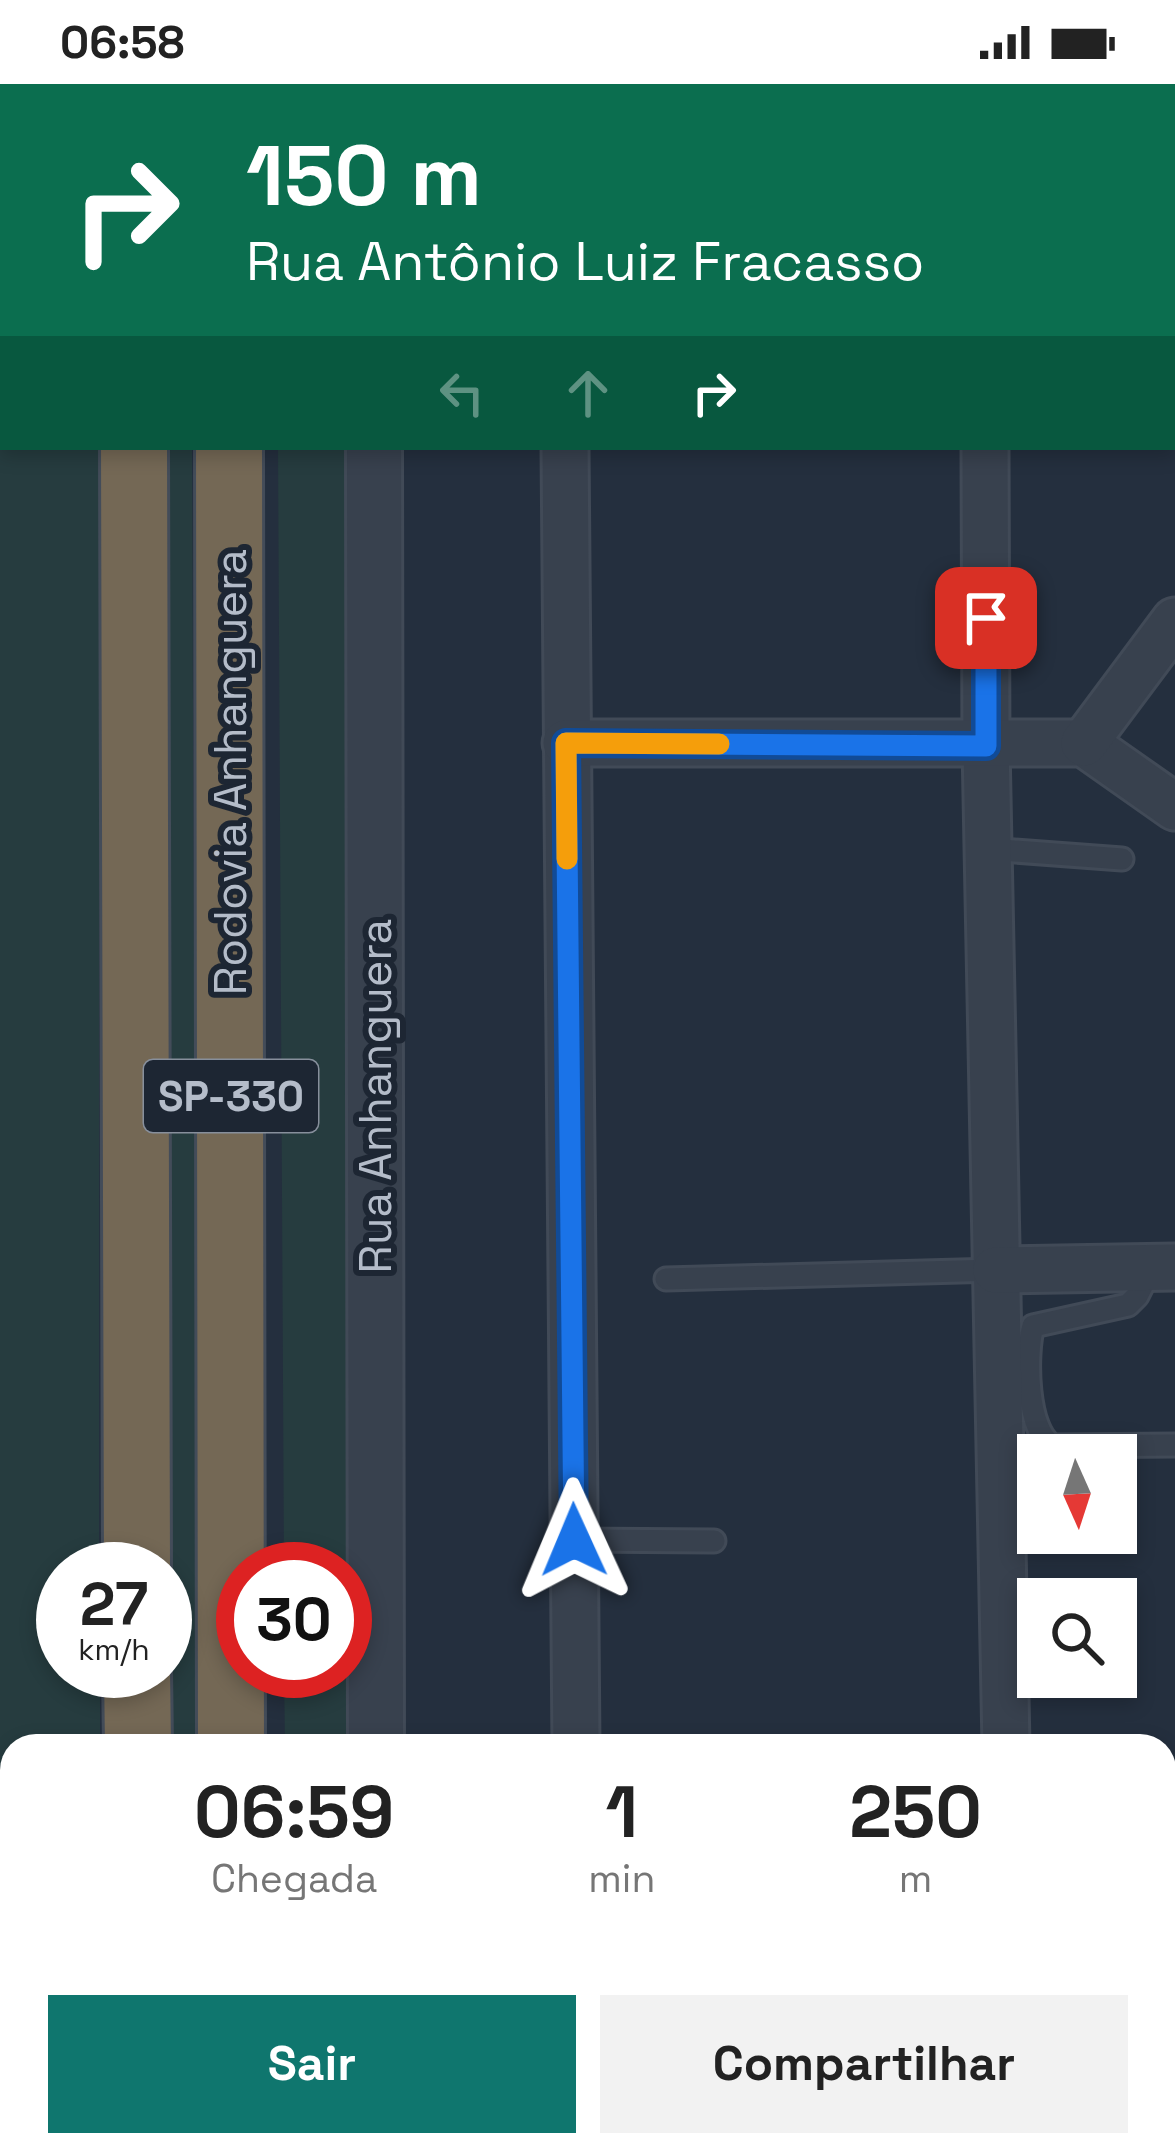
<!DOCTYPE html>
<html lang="pt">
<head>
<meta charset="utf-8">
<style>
  body { margin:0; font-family:"Space Grotesk",sans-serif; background:#f2f2f2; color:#222; height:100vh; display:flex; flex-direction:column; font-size:45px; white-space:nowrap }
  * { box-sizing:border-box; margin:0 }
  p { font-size:39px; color:#767676 }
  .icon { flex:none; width:66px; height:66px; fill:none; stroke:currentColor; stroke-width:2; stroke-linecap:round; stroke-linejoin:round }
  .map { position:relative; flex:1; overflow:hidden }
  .sheet { position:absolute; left:0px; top:1650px; width:1176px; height:423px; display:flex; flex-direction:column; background:#fff; border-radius:36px 36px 0 0; box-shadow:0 6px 18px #0003 }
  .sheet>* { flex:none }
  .banner { position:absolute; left:0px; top:0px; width:1176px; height:366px; box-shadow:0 6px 18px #0003; background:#0b6e4f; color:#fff; overflow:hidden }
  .needle { width:78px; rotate:177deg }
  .tools { position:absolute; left:1017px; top:1350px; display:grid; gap:24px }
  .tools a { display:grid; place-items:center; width:120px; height:120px; border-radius:0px; background:#fff; box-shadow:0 6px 18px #0003; font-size:60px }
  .speed { position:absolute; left:36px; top:1458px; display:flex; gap:24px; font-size:60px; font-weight:700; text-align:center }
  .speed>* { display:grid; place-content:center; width:156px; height:156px; border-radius:50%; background:#fff; box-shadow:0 6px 18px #0003; line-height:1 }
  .speed small { font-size:30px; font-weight:400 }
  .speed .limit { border:18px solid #d22; background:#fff; color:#111 }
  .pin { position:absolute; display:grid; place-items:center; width:102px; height:102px; color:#fff; margin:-51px; border-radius:24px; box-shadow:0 6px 18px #0006 }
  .me { position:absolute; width:132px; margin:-66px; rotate:359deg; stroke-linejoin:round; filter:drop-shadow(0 0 9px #0008) }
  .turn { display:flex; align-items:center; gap:42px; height:252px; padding:0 48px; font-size:54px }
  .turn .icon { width:156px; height:156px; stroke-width:2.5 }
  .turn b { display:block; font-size:84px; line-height:102px }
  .lanes { display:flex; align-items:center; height:114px; padding:0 48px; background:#0003; justify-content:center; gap:60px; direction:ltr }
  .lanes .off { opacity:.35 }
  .eta { display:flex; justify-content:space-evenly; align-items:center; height:204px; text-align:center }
  .eta b { font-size:72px; font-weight:600; line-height:84px }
  .primary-button { display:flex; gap:24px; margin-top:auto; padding:24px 48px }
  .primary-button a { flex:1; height:138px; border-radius:0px; background:#0f766e; color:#fff; font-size:48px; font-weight:600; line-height:138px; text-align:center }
  .primary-button a+a { background:#f2f2f2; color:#222 }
  .status { display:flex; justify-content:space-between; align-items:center; height:84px; padding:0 60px; background:#fff; direction:ltr }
  .status svg { height:33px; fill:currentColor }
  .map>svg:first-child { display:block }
  .green { fill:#263c3f }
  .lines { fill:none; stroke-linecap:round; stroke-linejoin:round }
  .service-casing { stroke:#414a57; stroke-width:27 }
  .minor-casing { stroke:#414a57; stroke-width:51 }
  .tertiary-casing { stroke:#414a57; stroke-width:60 }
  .motorway-casing { stroke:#434c59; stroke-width:72 }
  .service { stroke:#38414e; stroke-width:21 }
  .minor { stroke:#38414e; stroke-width:45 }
  .tertiary { stroke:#38414e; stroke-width:54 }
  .motorway { stroke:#746855; stroke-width:66 }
  .route-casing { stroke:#114b97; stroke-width:30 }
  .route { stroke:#1a73e8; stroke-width:21 }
  .slow { stroke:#f59e0b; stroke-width:21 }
  .labels { text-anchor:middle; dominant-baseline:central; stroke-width:12; stroke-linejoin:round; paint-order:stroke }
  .shield { fill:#1d2633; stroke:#878f9c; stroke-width:3 }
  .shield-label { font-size:42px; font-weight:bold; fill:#b4bcc9 }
  .street-label { font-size:45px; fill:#b4bcc9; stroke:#1d2633 }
</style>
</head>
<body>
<div class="status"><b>06:58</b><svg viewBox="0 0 49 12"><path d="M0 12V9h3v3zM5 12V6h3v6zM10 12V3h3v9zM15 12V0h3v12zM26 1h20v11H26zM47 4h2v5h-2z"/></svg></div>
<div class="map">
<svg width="1175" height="2072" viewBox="0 0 1175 2072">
  <rect width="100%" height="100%" fill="#242f3e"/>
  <!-- green -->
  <g class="green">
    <polygon points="0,0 96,0 3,3 3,363 99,363 99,1485 63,1485 63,1587 100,1587 100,1662 12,1662 12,2061 100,2061 100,2072 0,2072"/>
    <polygon points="157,363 192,363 197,1662 165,1662"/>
    <polygon points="278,363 352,363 357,1662 285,1662 284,1587 345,1587 345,1485 284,1485"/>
  </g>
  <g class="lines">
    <defs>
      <g id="service">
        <polyline points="988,765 1122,775"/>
        <path d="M1151,1184L1137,1212L1128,1221L1033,1242C1025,1269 1026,1348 1053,1362L1175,1361"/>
        <polyline points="666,1195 996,1186"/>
        <polyline points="574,1456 714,1457"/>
      </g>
      <g id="minor">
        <polyline points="563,0 563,3"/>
        <polyline points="985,0 985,3"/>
        <polyline points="565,363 576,1662"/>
        <polyline points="985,363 986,662 1006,1662"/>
        <polyline points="566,659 1084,659 1175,723"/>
        <polyline points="1084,659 1175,537"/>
        <polyline points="996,1186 1175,1183"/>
        <polyline points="1164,1867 1175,1861"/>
        <polyline points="724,2061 758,2072"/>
        <polyline points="1005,2072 1005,2061"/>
      </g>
      <g id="tertiary">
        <polyline points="373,0 373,3"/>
        <polyline points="374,363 376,1662"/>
        <polyline points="377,2061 377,2072"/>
      </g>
      <g id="motorway">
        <polyline points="133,0 133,3"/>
        <polyline points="270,3 270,0"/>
        <polyline points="134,363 137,1485"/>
        <polyline points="229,363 231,1662"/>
        <polyline points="137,1587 138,1662"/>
        <polyline points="139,2061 139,2072"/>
        <polyline points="232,2061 232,2072"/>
      </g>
    </defs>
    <!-- service casing -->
    <use href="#service" class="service-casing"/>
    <!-- minor casing -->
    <use href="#minor" class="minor-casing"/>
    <!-- tertiary casing -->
    <use href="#tertiary" class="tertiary-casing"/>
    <!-- motorway casing -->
    <use href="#motorway" class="motorway-casing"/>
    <!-- service -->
    <use href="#service" class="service"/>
    <!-- minor -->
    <use href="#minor" class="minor"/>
    <!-- tertiary -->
    <use href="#tertiary" class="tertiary"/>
    <!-- motorway -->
    <use href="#motorway" class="motorway"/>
  </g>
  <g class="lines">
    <defs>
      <polyline id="route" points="574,1456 566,659 986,662 986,534"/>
    </defs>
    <!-- route casing -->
    <use href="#route" class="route-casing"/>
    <!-- route -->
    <use href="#route" class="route"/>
    <!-- slow -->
    <polyline class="slow" points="567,775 566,659 719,660"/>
  </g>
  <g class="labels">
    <!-- shield labels -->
    <rect class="shield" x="144" y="976" width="174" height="72" rx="9"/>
    <g class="shield-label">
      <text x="231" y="1012">SP-330</text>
    </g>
    <!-- street labels -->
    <g class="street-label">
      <text transform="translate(230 688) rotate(-90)">Rodovia Anhanguera</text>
      <text transform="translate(375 1012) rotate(-90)">Rua Anhanguera</text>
    </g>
  </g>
</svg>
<div class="tools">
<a><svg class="needle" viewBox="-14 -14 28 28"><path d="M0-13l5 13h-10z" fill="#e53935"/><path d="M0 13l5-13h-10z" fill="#767676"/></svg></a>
<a><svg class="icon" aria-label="search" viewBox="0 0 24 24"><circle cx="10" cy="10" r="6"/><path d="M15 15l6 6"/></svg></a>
</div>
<div class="speed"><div>27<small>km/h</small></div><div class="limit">30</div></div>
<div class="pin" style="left:986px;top:534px;background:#d93025"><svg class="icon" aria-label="arrive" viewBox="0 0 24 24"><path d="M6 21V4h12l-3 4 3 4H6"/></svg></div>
<svg class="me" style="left:574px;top:1456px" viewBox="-20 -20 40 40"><path d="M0-17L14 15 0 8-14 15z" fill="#1a73e8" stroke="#fff" stroke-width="4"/></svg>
<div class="banner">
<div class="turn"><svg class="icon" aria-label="right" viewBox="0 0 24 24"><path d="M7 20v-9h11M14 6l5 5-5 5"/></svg><div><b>150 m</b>Rua Antônio Luiz Fracasso</div></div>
<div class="lanes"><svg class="icon off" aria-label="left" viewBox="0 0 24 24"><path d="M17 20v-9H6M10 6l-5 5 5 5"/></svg><svg class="icon off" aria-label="ahead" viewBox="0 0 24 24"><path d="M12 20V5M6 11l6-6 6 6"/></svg><svg class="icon" aria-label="right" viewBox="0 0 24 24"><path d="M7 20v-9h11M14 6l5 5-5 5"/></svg></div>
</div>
<section class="sheet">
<div class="eta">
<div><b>06:59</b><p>Chegada</p></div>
<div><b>1</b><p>min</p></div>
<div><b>250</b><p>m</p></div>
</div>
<div class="primary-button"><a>Sair</a><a>Compartilhar</a></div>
</section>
</div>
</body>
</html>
